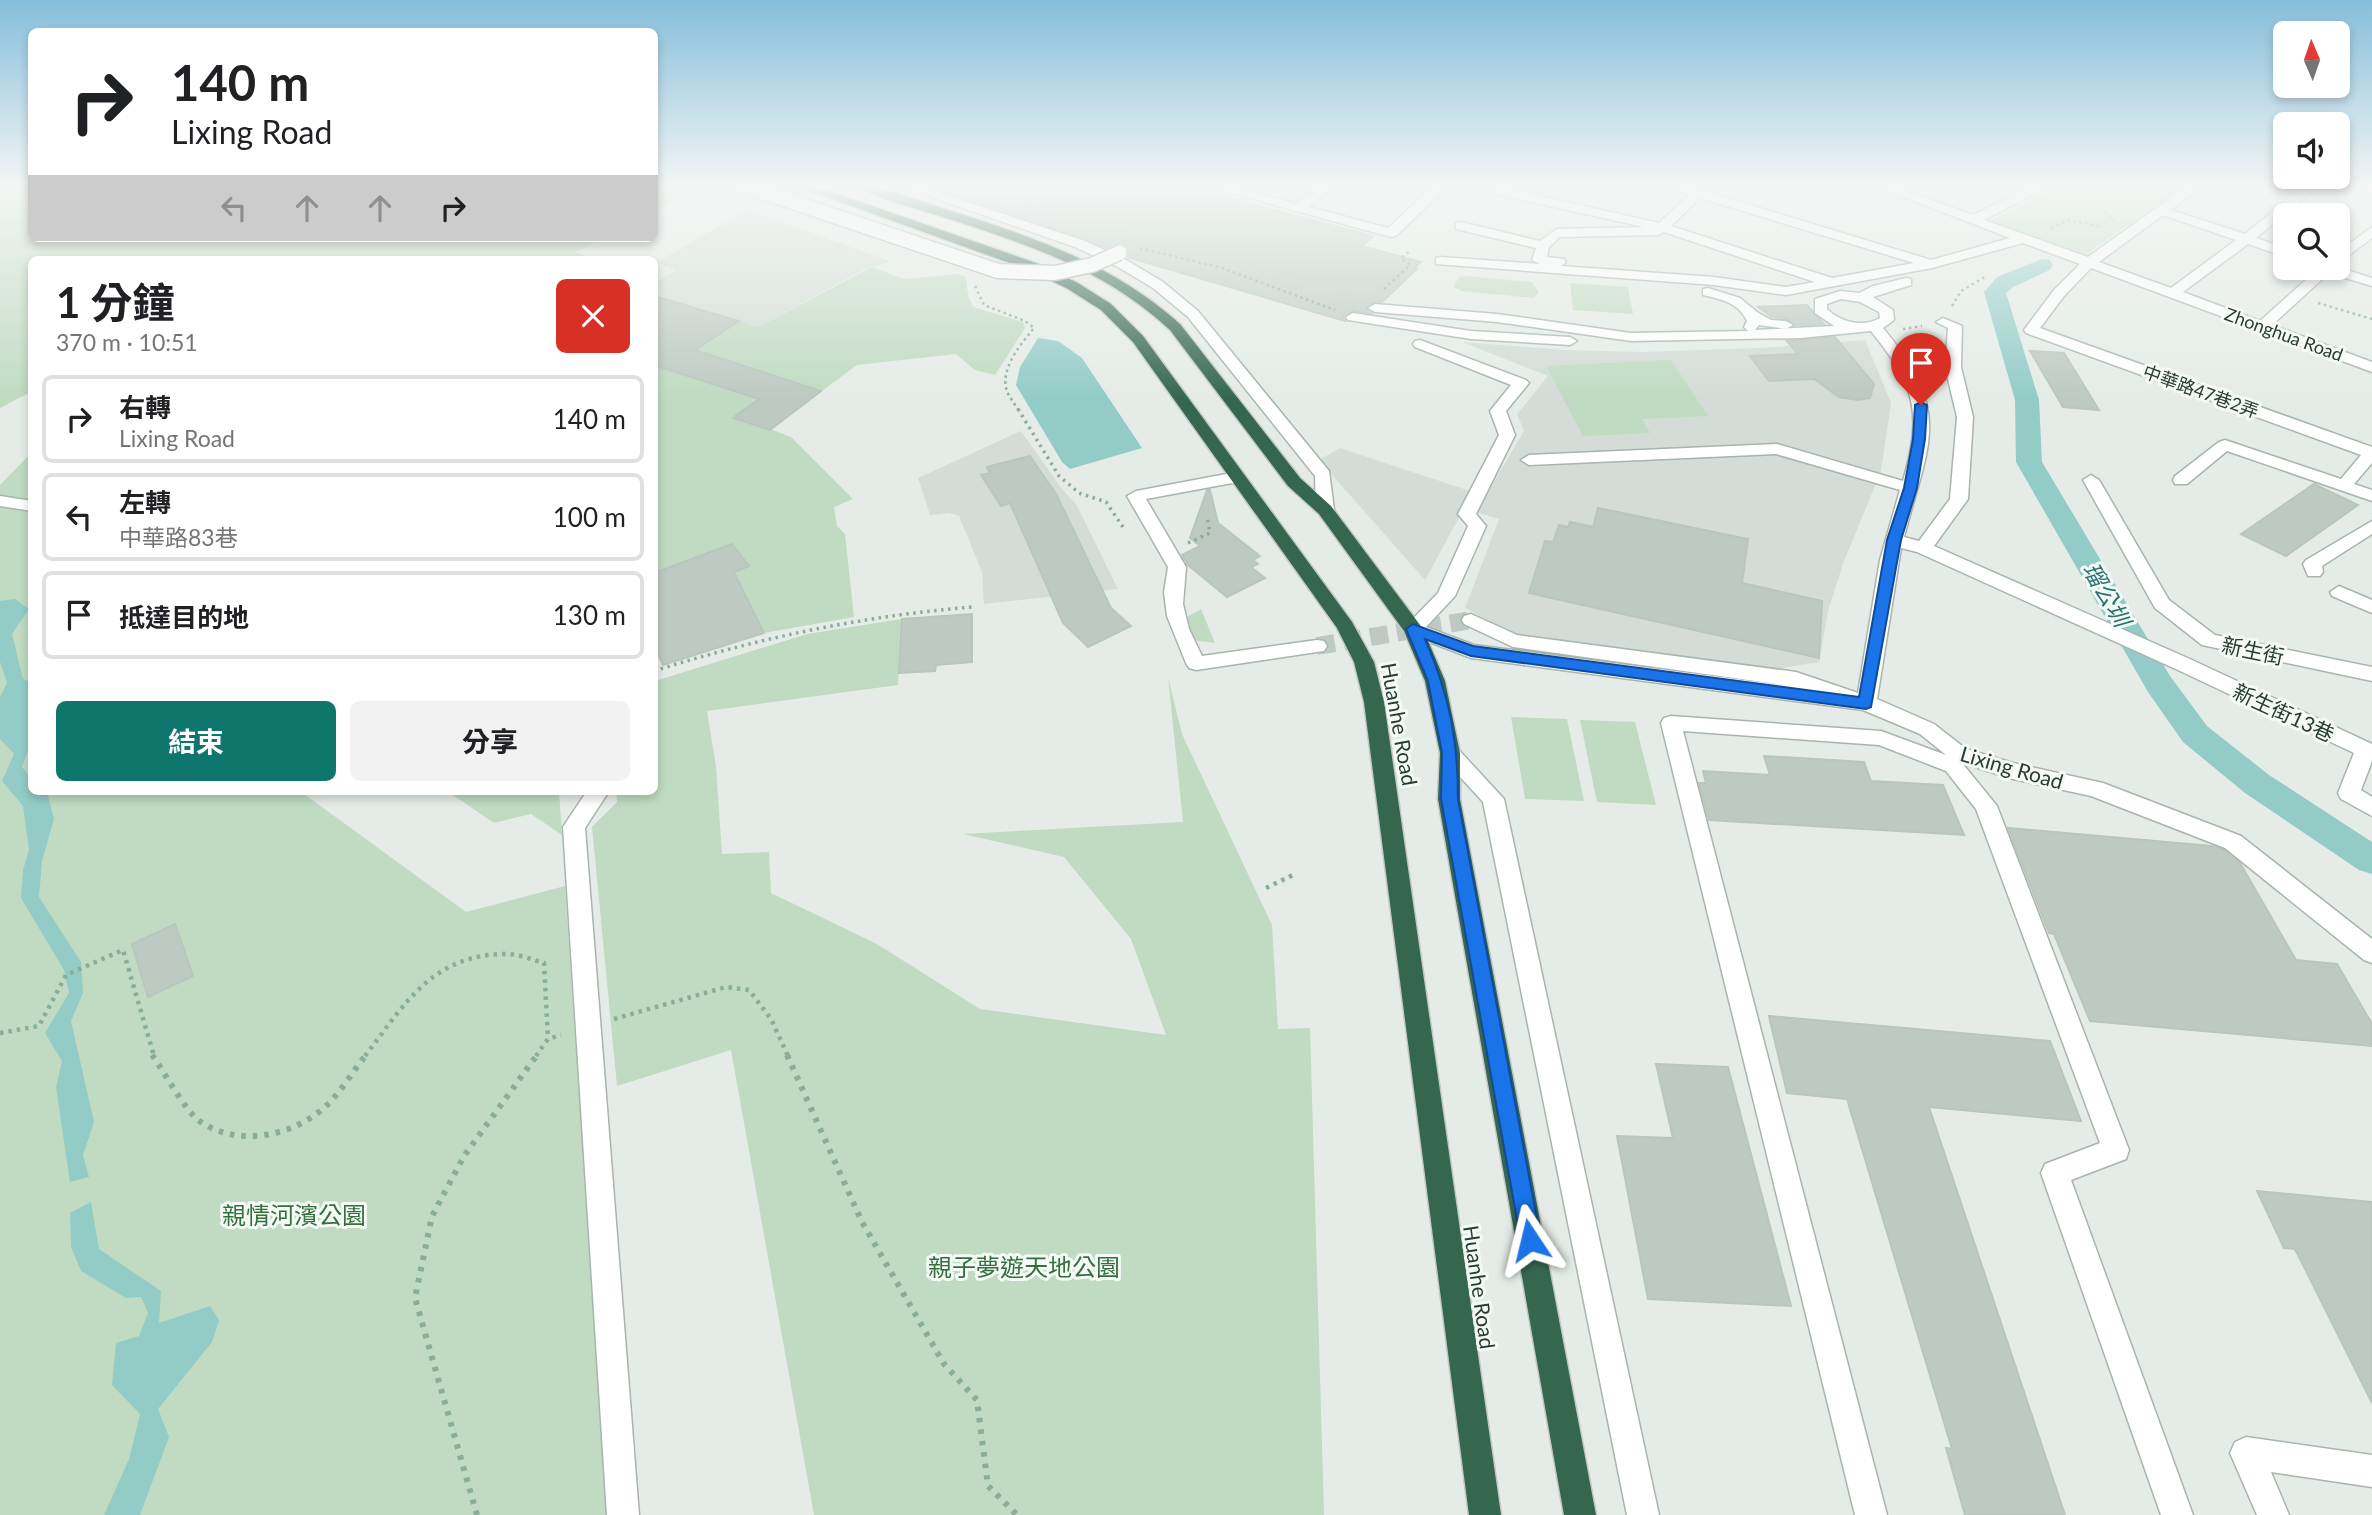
<!DOCTYPE html>
<html lang="zh-TW">
<head>
<meta charset="utf-8">
<style>
  body { margin:0; font-family:Lato,"Noto Sans TC",sans-serif; background:#f2f2f2; color:#202124; height:100vh; display:flex; flex-direction:column; font-size:26px; white-space:nowrap }
  * { box-sizing:border-box; margin:0 }
  p { font-size:23px; color:#757577 }
  .icon { flex:none; width:38px; height:38px; fill:none; stroke:currentColor; stroke-width:2; stroke-linecap:round; stroke-linejoin:round }
  .map { position:relative; flex:1; overflow:hidden }
  .details { position:absolute; left:28px; top:256px; width:630px; height:539px; display:flex; flex-direction:column; background:#fff; border-radius:10px; box-shadow:0 4px 10px #0003 }
  .details>* { flex:none }
  .top-card { position:absolute; left:28px; top:28px; width:630px; height:214px; border-radius:10px; box-shadow:0 4px 10px #0003; background:#fff; color:#202124; overflow:hidden }
  .needle { width:46px; rotate:358deg }
  .tools { position:absolute; left:2273px; top:21px; display:grid; gap:14px }
  .tools a { display:grid; place-items:center; width:77px; height:77px; border-radius:10px; background:#fff; box-shadow:0 4px 10px #0003; font-size:35px }
  .pin { position:absolute; display:grid; place-items:center; width:60px; height:60px; color:#fff; margin:-72px -30px; border-radius:50% 50% 50% 0; rotate:-45deg; box-shadow:0 0 7px #0007 }
  .pin .icon { rotate:45deg }
  .me { position:absolute; width:77px; margin:-38px; rotate:350deg; stroke-linejoin:round; filter:drop-shadow(0 0 5px #0008) }
  .turn { display:flex; align-items:center; gap:24px; height:147px; padding:0 28px; font-size:32px }
  .turn .icon { width:91px; height:91px; stroke-width:2.5 }
  .turn b { display:block; font-size:49px; line-height:60px }
  .lanes { display:flex; align-items:center; height:66px; padding:0 28px; background:#0003; justify-content:center; gap:35px; direction:ltr }
  .lanes .off { opacity:.35 }
  .round { display:grid; place-items:center; flex:none; width:74px; height:74px; border-radius:10px; background:#f2f2f2 }
  .summary { display:flex; align-items:center; justify-content:space-between; height:119px; padding:0 28px }
  h1 { font-size:42px; font-weight:700; line-height:52px }
  .button { display:flex; gap:14px; margin-top:auto; padding:14px 28px }
  .button a { flex:1; height:80px; border-radius:10px; background:#0f766e; color:#fff; font-size:28px; font-weight:700; line-height:80px; text-align:center }
  .button a+a { background:#f2f2f2; color:#202124 }
  ul { padding:0; list-style:none }
  li { display:flex; align-items:center; gap:21px; height:88px; margin:0 14px 10px; padding:0 14px; border:4px solid #e0e0e0; border-radius:10px }
  li div { flex:1 }
  li b { display:block; font-size:26px }
  li em { font-style:normal }
  .map>svg:first-child { display:block }
  .built { fill:#d3dcd6 }
  .green { fill:#c0dbc1 }
  .water { fill:#93ccc7 }
  .lines { fill:none; stroke-linecap:round; stroke-linejoin:round }
  .canal { fill:#93ccc7; fill-rule:evenodd }
  .building { fill:#bdcac2; stroke:#b8c6bd; stroke-width:2 }
  .minor-tunnel-far1 { stroke:#bfc9c3; stroke-width:14; stroke-dasharray:14 7; stroke-linecap:butt }
  .minor-tunnel { stroke:#bfc9c3; stroke-width:18; stroke-dasharray:18 9; stroke-linecap:butt }
  .minor-casing { stroke:#a8b4ad; stroke-width:3 }
  .highway-casing { stroke:#c2c9c5; stroke-width:3 }
  .path-far3 { stroke:#88ad99; stroke-width:2.5; stroke-dasharray:2.5 3.5; stroke-linecap:butt }
  .path-far2 { stroke:#88ad99; stroke-width:3.5; stroke-dasharray:2.5 4.5; stroke-linecap:butt }
  .path-far1 { stroke:#88ad99; stroke-width:4.5; stroke-dasharray:3.5 5; stroke-linecap:butt }
  .path { stroke:#88ad99; stroke-width:6; stroke-dasharray:4.5 7; stroke-linecap:butt }
  .minor { fill:#fff; fill-rule:evenodd }
  .highway { fill:#346650; fill-rule:evenodd }
  .minor-bridge-casing { stroke:#a8b4ad; stroke-width:17; stroke-linecap:butt }
  .minor-bridge { stroke:#fff; stroke-width:14 }
  .route { fill:#1a73e8; stroke:#114b97; stroke-width:2 }
  .labels { text-anchor:middle; dominant-baseline:central; stroke-width:6; stroke-linejoin:round; paint-order:stroke }
  .far-street-label { font-size:18px; fill:#263d31; stroke:#f5f9f6 }
  .street-label { font-size:21px; fill:#263d31; stroke:#f5f9f6 }
  .water-label { font-size:23px; font-style:italic; fill:#25736e; stroke:#f5f9f6 }
  .near-park-label { font-size:24px; fill:#346f3d; stroke:#f5f9f6 }
</style>
</head>
<body>
<div class="map">
<svg width="2372" height="1515" viewBox="0 0 2372 1515">
  <rect width="100%" height="100%" fill="#e5ece7"/>
  <!-- built -->
  <g class="built">
    <polygon points="747,210 890,261 863,270 758,327 655,296 654,283 676,270 656,263"/>
    <polygon points="1865,340 1891,403 1881,471 1843,564 1828,611 1819,662 1770,670 1521,637 1465,608 1499,519 1476,512 1524,431 1517,414 1548,376 1462,342 1565,350 1643,352 1761,348"/>
    <polygon points="1021,431 1062,489 1076,504 1118,589 984,604 982,572 959,516 949,513 930,515 918,478"/>
    <polygon points="1340,448 1473,492 1425,580 1319,460"/>
  </g>
  <!-- green -->
  <g class="green">
    <polygon points="0,186 31,186 32,238 602,238 575,252 596,259 32,259 31,392 0,408"/>
    <polygon points="655,186 702,186 655,211"/>
    <polygon points="2059,186 2185,186 2086,254 1990,221"/>
    <polygon points="872,267 904,279 958,274 966,277 968,295 973,307 1023,322 1025,328 995,375 975,370 956,354 857,365 770,429 791,437 853,499 834,507 837,526 845,534 854,617 764,633 735,572 749,566 732,544 655,573 654,296 758,327"/>
    <polygon points="1466,276 1532,282 1539,292 1534,298 1461,291 1454,287 1458,278"/>
    <polygon points="1570,283 1628,287 1633,314 1573,310"/>
    <polygon points="1671,360 1708,416 1642,419 1650,433 1583,436 1546,366"/>
    <polygon points="31,453 32,791 300,791 466,912 565,886 608,1515 0,1515 0,485"/>
    <polygon points="1201,609 1215,643 1198,641 1186,635 1182,625 1187,617"/>
    <polygon points="902,619 898,685 707,711 716,766 722,854 769,852 771,893 877,944 980,1009 1166,1035 1131,939 1064,857 963,834 1183,822 1168,677 1182,734 1272,925 1278,1029 1310,1028 1324,1515 814,1515 731,1050 617,1086 592,827 617,802 616,791 654,791 655,681 807,634"/>
    <polygon points="1511,717 1567,719 1584,801 1525,799"/>
    <polygon points="1580,720 1635,722 1656,805 1597,802"/>
    <polygon points="447,791 559,791 562,835 531,814 494,823"/>
  </g>
  <!-- water -->
  <g class="water">
    <polygon points="1038,338 1058,341 1082,358 1142,448 1070,469 1062,462 1016,385 1020,367"/>
    <polygon points="15,599 29,609 12,634 23,679 32,683 31,743 22,767 31,778 32,791 45,791 48,795 54,819 42,861 39,897 81,962 83,993 71,1021 94,1122 83,1155 89,1177 70,1182 56,1087 62,1061 45,1033 69,993 64,970 21,898 23,870 29,850 23,806 2,781 14,754 0,739 0,697 7,683 0,662 0,601"/>
    <polygon points="91,1202 99,1249 161,1291 159,1323 210,1306 219,1320 212,1342 158,1409 169,1437 140,1515 104,1515 129,1459 140,1414 112,1385 116,1343 139,1336 148,1313 141,1297 126,1298 81,1271 71,1247 70,1213"/>
  </g>
  <g class="lines">
    <!-- canal -->
    <polygon class="canal" points="2042,259 2050,260 2053,265 2050,270 2013,287 2006,293 2039,400 2042,462 2170,676 2207,726 2269,775 2372,842 2372,874 2359,870 2245,793 2183,742 2148,692 2016,462 2015,400 1984,292 1997,277"/>
  </g>
  <!-- building -->
  <g class="building">
    <polygon points="942,186 1182,186 1373,236 1362,246 1421,262 1414,268 1417,269 1382,302 1374,302 1367,306 1366,309 1370,313 1352,311 1343,316 1345,321 1127,257 1127,248 1121,244 1106,248 1086,239 941,191"/>
    <polygon points="654,296 739,321 695,350 821,391 770,430 733,418 759,399 654,365"/>
    <polygon points="1807,305 1824,324 1795,325 1787,319 1772,317 1758,307"/>
    <polygon points="1835,337 1874,384 1870,398 1858,400 1839,397 1814,379 1769,381 1750,356 1798,354 1787,341"/>
    <polygon points="2030,351 2064,353 2099,410 2063,407"/>
    <polygon points="1030,456 1056,494 1111,608 1131,626 1088,647 1063,623 1010,503 1001,506 981,475 990,473 987,467"/>
    <polygon points="2314,484 2358,505 2286,556 2241,534"/>
    <polygon points="1207,490 1210,490 1218,523 1260,556 1253,560 1258,564 1251,567 1265,578 1227,597 1188,565 1182,555 1200,546 1190,538"/>
    <polygon points="1598,508 1748,539 1742,583 1822,601 1819,658 1529,593 1545,541 1553,542 1559,525 1568,527 1570,522 1593,527"/>
    <polygon points="732,544 749,566 734,572 764,633 663,665 654,645 654,573"/>
    <polygon points="972,614 972,662 936,665 935,671 899,673 902,619"/>
    <polygon points="1764,756 1864,762 1871,781 1943,785 1964,835 1709,820 1699,783 1706,783 1703,771 1770,775"/>
    <polygon points="2008,828 2212,846 2224,850 2240,863 2296,960 2337,964 2372,1024 2372,1046 2090,1021 2054,934 2049,933"/>
    <polygon points="175,924 193,976 148,997 132,944"/>
    <polygon points="1769,1016 2050,1041 2081,1121 1929,1107 2065,1515 1965,1515 1946,1448 1952,1449 1847,1099 1787,1093"/>
    <polygon points="1656,1064 1728,1067 1791,1306 1648,1299 1617,1136 1673,1138"/>
    <polygon points="2257,1191 2372,1202 2372,1403 2295,1249 2284,1248"/>
  </g>
  <g class="lines">
    <!-- minor-tunnel-far1 -->
    <polyline class="minor-tunnel-far1" points="961,186 1139,243 1375,308"/>
    <!-- minor-tunnel -->
    <polyline class="minor-tunnel" points="1317,646 1471,620"/>
    <defs>
      <g id="minor">
        <polygon points="900,186 919,186 1085,241 1128,261 1163,282 1198,311 1329,471 1334,510 1331,514 1325,515 1316,510 1315,476 1188,317 1153,288 1118,267 1075,247"/>
        <polygon points="1206,186 1228,186 1297,204 1319,186 1333,186 1309,207 1388,228 1434,186 1448,186 1396,236 1391,237"/>
        <path d="M1495,186L1659,223L1689,195L1668,186H1688L1931,260L2010,238L1875,186H1893L1973,215L2033,186H2050L1984,220L2088,257L2187,186H2202L2171,210L2245,234L2304,186H2318L2256,238L2286,248V257L2248,244L2183,292L2260,321L2319,268L2338,267L2372,278V286L2329,273L2272,325L2372,362V372L2091,268L2064,296L2040,328L2372,447V463L2354,484L2372,490V501L2227,451L2187,484H2175L2173,480L2175,476L2219,442L2225,440L2341,479L2361,455L2026,333L2024,330L2054,290L2080,264L2023,243L1932,268L1786,295L1714,285L1436,264V258L1441,257L1540,264L1532,260L1536,248L1456,229V223L1461,222L1540,241L1557,229L1644,227L1491,193L1489,190ZM1700,198L1914,263L1832,278L1671,226ZM2163,215L2236,240L2171,288L2099,262ZM1664,232L1815,282L1786,287L1714,277L1561,266L1566,262L1564,259L1547,257L1549,247L1560,237L1658,235Z"/>
        <polygon points="2372,227 2372,238 2338,263 2338,252"/>
        <path d="M1906,278L1911,279V285L1873,297L1893,310L1894,320L1883,328C1953,413 1929,441 1904,537L1919,541L1950,499L1957,417L1945,367L1948,328L1936,322L1943,318L1962,326L1961,367L1973,417L1968,499L1934,546L2192,660L2372,744V761L2361,790L2372,797V816L2341,799L2338,793L2354,753L2178,670L1917,552L1901,548L1877,699L1934,724L1966,749L2013,763L2103,783L2241,836L2372,939V963L2364,960L2225,848L2091,796L2013,779L1962,763L1997,806L2129,1150L2126,1159L2071,1180L2193,1515H2161L2041,1173L2045,1164L2100,1143L1976,809L1946,771L1879,745L1683,731L1887,1515H1855L1661,723L1664,718L1671,716L1881,731L1946,755L1920,734L1863,710L1471,658L1406,633L1403,629L1438,593L1468,526L1458,514L1499,435L1490,411L1511,385L1415,347L1413,344L1415,341L1420,340L1526,380L1529,383L1506,411L1515,435L1476,514L1486,526L1455,596L1426,627L1474,645L1798,687L1513,647L1464,624L1462,620L1464,616L1471,614L1517,635L1796,672L1858,693L1880,560L1900,490L1776,454L1529,465L1521,460L1529,455L1777,444L1903,481C1923,411 1915,386 1871,331L1801,338L1631,341L1497,322L1375,312L1368,308L1375,304L1497,314L1631,333L1748,331L1744,327L1747,321C1739,303 1721,299 1703,295V289L1708,288L1740,298L1757,312L1771,320L1786,321L1793,325L1786,329L1759,325L1755,330L1834,326L1815,313V299L1840,291L1859,293L1873,286ZM1841,299L1860,302L1879,312L1880,318C1862,328 1841,322 1827,309V304Z"/>
        <polygon points="1353,313 1471,331 1570,337 1577,341 1570,345 1471,339 1348,320 1346,317"/>
        <polygon points="1237,472 1243,473 1245,477 1243,481 1146,499 1186,567 1183,604 1189,629 1200,652 1202,656 1317,640 1324,641 1327,646 1324,651 1317,652 1196,670 1189,668 1186,663 1167,616 1164,592 1168,567 1127,496 1136,491"/>
        <polygon points="2091,475 2099,480 2169,600 2215,635 2372,667 2372,681 2202,645 2155,608 2083,480"/>
        <polygon points="0,496 32,501 32,511 0,506"/>
        <polygon points="2372,521 2372,534 2322,566 2323,572 2320,576 2308,576 2303,564 2306,560"/>
        <polygon points="2339,586 2372,600 2372,613 2332,596 2330,592"/>
        <polygon points="1450,745 1457,748 1504,799 1659,1515 1627,1515 1483,802 1443,758 1440,753 1443,748"/>
        <polygon points="587,791 609,791 585,828 639,1515 607,1515 563,827"/>
        <polygon points="2246,1437 2372,1455 2372,1487 2271,1472 2289,1515 2257,1515 2230,1453 2235,1442"/>
      </g>
      <g id="highway">
        <polygon points="796,186 815,186 1039,264 1078,283 1111,304 1143,336 1352,622 1374,662 1384,702 1501,1515 1469,1515 1364,702 1354,662 1337,628 1133,342 1101,310 1068,289 1029,270"/>
        <path d="M858,186H877C983,224 1094,246 1180,324L1300,478L1331,506L1423,629L1445,681L1460,753V799L1596,1515H1564L1438,799L1440,753L1425,681L1404,631L1319,514L1288,486L1170,330C1103,268 1028,245 943,217C922,210 874,199 858,186Z"/>
      </g>
    </defs>
    <!-- minor casing -->
    <use href="#minor" class="minor-casing"/>
    <!-- highway casing -->
    <use href="#highway" class="highway-casing"/>
    <!-- path-far3 -->
    <g class="path-far3">
      <polyline points="2141,186 2150,196"/>
      <polyline points="2125,188 2128,186"/>
      <polyline points="2105,211 2114,221"/>
      <polyline points="2051,228 2069,220 2103,227"/>
      <polyline points="1140,248 1222,268 1335,310"/>
      <path d="M975,286L984,305L1025,321L1034,328C1022,343 999,369 1007,391C1009,397 1015,404 1019,411"/>
      <polyline points="1384,289 1410,265 1401,258 1410,251"/>
      <polyline points="2318,303 2372,319"/>
      <polyline points="1952,306 1961,291 1985,277"/>
      <polyline points="1903,329 1922,326"/>
      <polyline points="1914,343 1932,348"/>
    </g>
    <!-- path-far2 -->
    <g class="path-far2">
      <polyline points="1018,409 1059,476 1079,493 1106,502 1123,527"/>
      <polyline points="1188,543 1210,533 1207,517"/>
      <path d="M654,671C758,638 863,616 972,607"/>
    </g>
    <!-- path-far1 -->
    <g class="path-far1">
      <polyline points="1266,888 1295,874"/>
      <polyline points="614,1019 726,987 749,990 771,1019 788,1056"/>
      <polyline points="0,1033 39,1026 66,975 123,950 154,1056"/>
      <path d="M365,1056C405,1004 432,954 507,954C519,954 533,960 544,963L548,1039"/>
      <polyline points="536,1056 548,1039 561,1035"/>
    </g>
    <!-- path -->
    <g class="path">
      <path d="M152,1055C163,1070 185,1110 198,1120C236,1148 293,1137 326,1106C341,1092 353,1071 366,1055"/>
      <polyline points="787,1055 862,1222 944,1364 977,1400 988,1486 1017,1515"/>
      <polyline points="477,1515 415,1298 432,1216 464,1156 537,1055"/>
    </g>
    <!-- minor -->
    <use href="#minor" class="minor"/>
    <!-- highway -->
    <use href="#highway" class="highway"/>
    <defs>
      <polyline id="minor-bridge" points="745,186 998,271 1055,273 1092,265 1119,253"/>
    </defs>
    <!-- minor-bridge casing -->
    <use href="#minor-bridge" class="minor-bridge-casing"/>
    <!-- minor-bridge -->
    <use href="#minor-bridge" class="minor-bridge"/>
  </g>
  <!-- sky -->
  <linearGradient id="sky" x2="0" y2="1"><stop stop-color="#86bedb"/><stop offset="0.47" stop-color="#f3f6f4"/><stop offset="1" stop-color="#f3f6f4" stop-opacity="0"/></linearGradient>
  <rect width="2372" height="398" fill="url(#sky)"/>
  <!-- route -->
  <path class="route" d="M1921,402L1927,405L1925,439L1917,488L1901,540L1871,707L1866,709L1471,656L1425,639C1449,694 1458,739 1458,799L1541,1240L1537,1247L1530,1250L1522,1247L1441,799L1442,753L1428,681L1406,629L1413,624L1473,646L1859,697L1887,540L1904,488L1913,439L1915,405Z"/>
  <g class="labels">
    <!-- far-street labels -->
    <g class="far-street-label">
      <text transform="translate(2284 334) rotate(20)">Zhonghua Road</text>
      <text transform="translate(2201 391) rotate(20)">中華路47巷2弄</text>
    </g>
    <!-- street labels -->
    <g class="street-label">
      <text transform="translate(2253 650) rotate(12)">新生街</text>
      <text transform="translate(2284 712) rotate(25)">新生街13巷</text>
      <text transform="translate(1400 724) rotate(80)">Huanhe Road</text>
      <text transform="translate(2012 767) rotate(16)">Lixing Road</text>
      <text transform="translate(1480 1287) rotate(82)">Huanhe Road</text>
    </g>
    <!-- water labels -->
    <g class="water-label">
      <text transform="translate(2107 594) rotate(60)">瑠公圳</text>
    </g>
    <!-- near-park labels -->
    <g class="near-park-label">
      <text x="294" y="1214">親情河濱公園</text>
      <text x="1024" y="1266">親子夢遊天地公園</text>
    </g>
  </g>
</svg>
<div class="tools">
<a><svg class="needle" viewBox="-14 -14 28 28"><path d="M0-13l5 13h-10z" fill="#e53935"/><path d="M0 13l5-13h-10z" fill="#757577"/></svg></a>
<a><svg class="icon" aria-label="sound" viewBox="0 0 24 24"><path d="M4 9h4l5-4v14l-5-4H4zM17 9q2 3 0 6"/></svg></a>
<a><svg class="icon" aria-label="search" viewBox="0 0 24 24"><circle cx="10" cy="10" r="6"/><path d="M15 15l6 6"/></svg></a>
</div>
<div class="pin" style="left:1921px;top:405px;background:#d93025"><svg class="icon" aria-label="arrive" viewBox="0 0 24 24"><path d="M6 21V4h12l-3 4 3 4H6"/></svg></div>
<svg class="me" style="left:1530px;top:1240px" viewBox="-20 -20 40 40"><path d="M0-17L14 15 0 8-14 15z" fill="#1a73e8" stroke="#fff" stroke-width="4"/></svg>
<div class="top-card">
<div class="turn"><svg class="icon" aria-label="right" viewBox="0 0 24 24"><path d="M7 20v-9h11M14 6l5 5-5 5"/></svg><div><b>140 m</b>Lixing Road</div></div>
<div class="lanes"><svg class="icon off" aria-label="left" viewBox="0 0 24 24"><path d="M17 20v-9H6M10 6l-5 5 5 5"/></svg><svg class="icon off" aria-label="ahead" viewBox="0 0 24 24"><path d="M12 20V5M6 11l6-6 6 6"/></svg><svg class="icon off" aria-label="ahead" viewBox="0 0 24 24"><path d="M12 20V5M6 11l6-6 6 6"/></svg><svg class="icon" aria-label="right" viewBox="0 0 24 24"><path d="M7 20v-9h11M14 6l5 5-5 5"/></svg></div>
</div>
<section class="details">
<div class="summary"><div><h1>1 分鐘</h1><p>370 m · 10:51</p></div><a class="round" style="background:#d93025;color:#fff"><svg class="icon" aria-label="close" viewBox="0 0 24 24"><path d="M6 6l12 12M18 6L6 18"/></svg></a></div>
<ul>
<li><svg class="icon" aria-label="right" viewBox="0 0 24 24"><path d="M7 20v-9h11M14 6l5 5-5 5"/></svg><div><b>右轉</b><p>Lixing Road</p></div><em>140 m</em></li>
<li><svg class="icon" aria-label="left" viewBox="0 0 24 24"><path d="M17 20v-9H6M10 6l-5 5 5 5"/></svg><div><b>左轉</b><p>中華路83巷</p></div><em>100 m</em></li>
<li><svg class="icon" aria-label="arrive" viewBox="0 0 24 24"><path d="M6 21V4h12l-3 4 3 4H6"/></svg><div><b>抵達目的地</b></div><em>130 m</em></li>
</ul>
<div class="button"><a>結束</a><a>分享</a></div>
</section>
</div>
</body>
</html>
